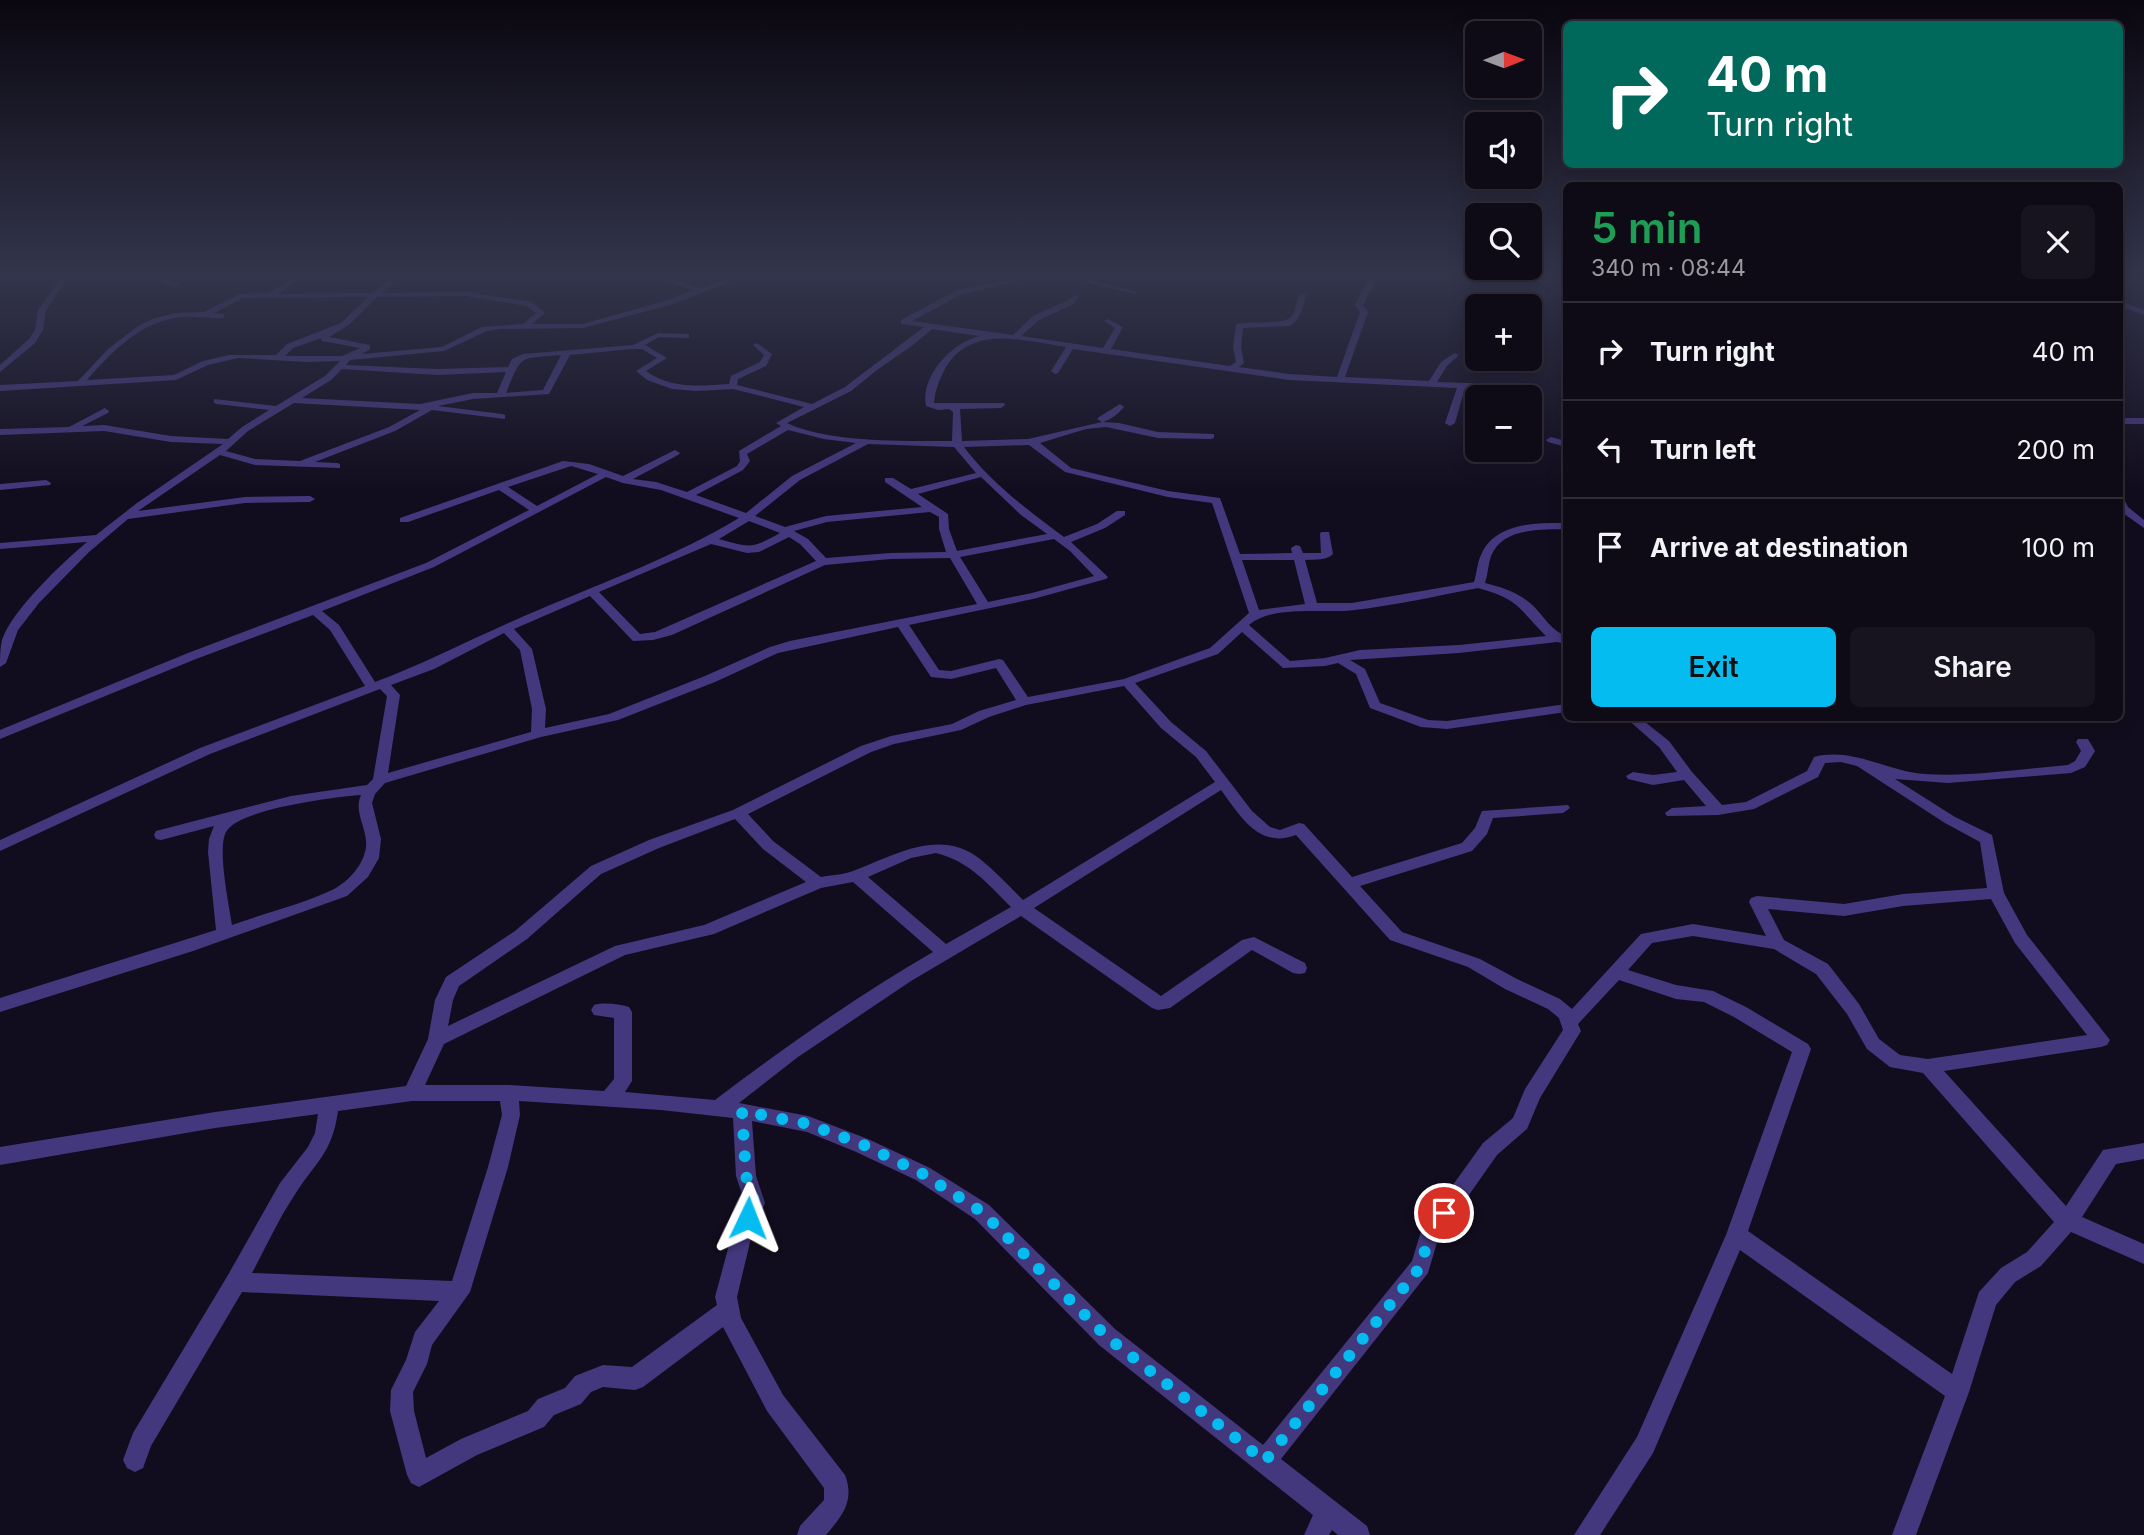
<!DOCTYPE html>
<html lang="en">
<head>
<meta charset="utf-8">
<style>
  body { margin:0; font-family:Inter,sans-serif; background:#17131f; color:#f1f3f6; height:100vh; display:flex; flex-direction:column; font-size:26px; white-space:nowrap }
  * { box-sizing:border-box; margin:0 }
  p { font-size:23px; color:#9b9aa1 }
  .icon { flex:none; width:38px; height:38px; fill:none; stroke:currentColor; stroke-width:2; stroke-linecap:round; stroke-linejoin:round }
  .map { position:relative; flex:1; overflow:hidden }
  .side { position:absolute; left:1563px; top:182px; width:560px; height:539px; display:flex; flex-direction:column; background:#0e0a16; border-radius:10px; box-shadow:0 4px 18px #0003,0 0 0 2px #2e2b35 }
  .side>* { flex:none }
  .top-card { position:absolute; left:1563px; top:21px; width:560px; height:147px; border-radius:10px; box-shadow:0 4px 18px #0003,0 0 0 2px #2e2b35; background:#00695c; color:#fff; overflow:hidden }
  .needle { width:46px; rotate:89deg }
  .controls { position:absolute; left:1465px; top:21px; display:grid; gap:14px }
  .controls a { display:grid; place-items:center; width:77px; height:77px; border-radius:10px; background:#0e0a16; box-shadow:0 4px 18px #0003,0 0 0 2px #2e2b35; font-size:35px }
  .pin { position:absolute; display:grid; place-items:center; width:60px; height:60px; color:#fff; margin:-30px; border:4px solid #fff; border-radius:50%; box-shadow:0 2px 7px #0007 }
  .me { position:absolute; width:77px; margin:-38px; rotate:2deg; stroke-linejoin:round; filter:drop-shadow(0 0 5px #0008) }
  .turn { display:flex; align-items:center; gap:24px; height:147px; padding:0 28px; font-size:32px }
  .turn .icon { width:91px; height:91px; stroke-width:2.5 }
  .turn b { display:block; font-size:49px; line-height:60px }
  .round { display:grid; place-items:center; flex:none; width:74px; height:74px; border-radius:10px; background:#17131f }
  .head { display:flex; align-items:center; justify-content:space-between; height:119px; padding:0 28px }
  h1 { font-size:42px; font-weight:600; line-height:52px; color:#1e9e55 }
  .cta { display:flex; gap:14px; margin-top:auto; padding:14px 28px }
  .cta a { flex:1; height:80px; border-radius:10px; background:#05bcf0; color:#111; font-size:28px; font-weight:600; line-height:80px; text-align:center }
  .cta a+a { background:#17131f; color:#f1f3f6 }
  ul { padding:0; list-style:none }
  li { display:flex; align-items:center; gap:21px; height:98px; padding:0 28px; border-top:2px solid #2e2b35 }
  li div { flex:1 }
  li b { display:block; font-size:26px }
  li em { font-style:normal }
  .map>svg:first-child { display:block }
  .lines { fill:none; stroke-linecap:round; stroke-linejoin:round }
  .minor { fill:#43387d; fill-rule:evenodd }
  .route { stroke:#05bcf0; stroke-width:12; stroke-dasharray:0 21.6 }
</style>
</head>
<body>
<div class="map">
<svg width="2144" height="1535" viewBox="0 0 2144 1535">
  <rect width="100%" height="100%" fill="#120d1e"/>
  <g class="lines">
    <!-- minor -->
    <g class="minor">
      <polygon points="14,275 26,275 0,282 0,278"/>
      <polygon points="63,275 70,275 46,310 43,330 35,343 0,372 0,365 29,339 35,330 38,310"/>
      <polygon points="164,275 172,275 167,279 180,284 176,286 163,284 158,278"/>
      <path d="M298,275H307L278,294L373,293L395,275H402L382,293L466,292L532,302L545,313L532,324H583L664,301L694,290L644,275H662L701,288L729,277L745,275H862L859,277L803,280L756,277L734,281L670,305L583,328L499,329L487,331L444,351L350,360L346,365L437,369L508,367L512,359L523,354L633,345L658,333L686,334H689V338L659,337L645,345L667,358L646,371C671,389 700,386 729,384L731,376L760,362L764,355L753,345L757,343L772,354L766,366L738,379L737,385L812,404L845,387L924,327L901,324V320L957,290L1034,275H1047L962,294L912,321L1013,335L1033,316L1066,301L1075,295L1079,297L1072,305L1039,320L1021,336L1103,348L1115,328L1104,321L1108,319L1123,327L1111,349L1230,366L1236,362L1233,347L1236,324C1249,321 1284,325 1291,317C1297,310 1295,299 1302,293L1306,295C1303,308 1301,318 1290,326L1243,328L1241,347L1244,363L1239,367L1289,374L1337,377L1360,312L1355,305L1367,283L1366,277L1373,275L1375,283L1363,305L1368,312L1345,377L1429,381L1441,362L1455,353L1459,355L1447,366L1437,382L1497,384L1501,387L1500,389L1465,388L1455,423L1450,426L1445,423L1457,388L1289,380L1073,349L1058,373L1055,374L1051,371L1066,347C1024,341 973,324 946,367C940,378 935,390 934,403H1004L1005,405L1001,408L960,409L962,441L1028,439L1102,422L1097,419L1099,417L1120,404L1124,407C1118,414 1112,419 1103,422L1119,423L1158,432L1214,434V438L1211,439L1158,438L1106,427L1086,429L1040,443L1071,468L1168,491L1220,498L1240,554L1292,553L1291,548L1296,545L1300,546L1303,553H1321L1320,534L1321,532H1329L1333,554C1326,561 1315,559 1305,560L1317,603H1352L1474,582C1477,573 1477,563 1481,555C1495,522 1536,523 1566,523V529C1541,530 1503,527 1491,556C1488,565 1488,574 1485,583C1501,587 1517,592 1530,603C1543,614 1550,630 1566,636V644L1557,642L1459,653L1350,660L1365,669L1380,703L1428,720L1447,721L1566,704V712L1447,729L1421,727L1370,708L1356,674L1338,663L1325,666L1283,668L1242,632L1218,654L1135,683L1171,722L1206,751L1252,811L1270,827L1280,830L1299,823L1304,824L1352,877L1462,843L1475,828L1482,811L1568,805L1570,808L1563,813L1493,818L1487,834L1472,851L1360,886L1402,932L1480,959L1517,979L1560,999L1572,1009L1641,934L1693,924L1766,936L1749,902L1751,898L1757,896L1844,904L1903,894L1987,888L1980,842L1945,823L1857,766L1841,762L1825,763L1818,777L1754,809L1718,815L1667,816L1665,813L1672,808L1706,806L1684,780L1653,785L1628,779L1626,776L1633,772L1653,775L1677,772L1659,747L1626,718H1640L1669,741L1692,772L1722,805L1746,802L1807,771L1814,757C1853,747 1886,771 1924,774C1972,777 2020,769 2068,765L2075,761L2081,751L2076,742L2078,739H2088L2095,751L2085,767L2071,773L1948,783L1895,779L1955,817L1992,835L2004,893L2027,935L2110,1040L2107,1045L2101,1047L1944,1071L2066,1206L2103,1150L2144,1143V1159L2116,1164L2082,1217L2144,1244V1264L2071,1232L2041,1266L2015,1282L1996,1305L1969,1392L1916,1535H1892L1945,1396L1740,1250L1653,1453L1600,1535H1574L1637,1437L1726,1235L1792,1052L1734,1017L1704,1002L1676,999L1619,980L1578,1024L1581,1031L1540,1098L1527,1129L1497,1155L1438,1239L1428,1273L1281,1459L1367,1526L1370,1535H1338L1332,1530L1329,1535H1304L1313,1515L1099,1345L975,1219L916,1180L854,1151L807,1132L752,1121L756,1176L765,1203L752,1234L737,1297L741,1318L783,1395L845,1475C855,1501 842,1516 826,1535H797L800,1526L824,1500V1488L767,1411L723,1327L643,1387L635,1390L603,1387L591,1392L581,1404L554,1415L544,1427L477,1455L419,1487L411,1483L407,1475L390,1411L391,1390L406,1360L415,1332L439,1301L242,1292L151,1446L143,1468L135,1472L127,1468L123,1460L133,1433L228,1275L280,1183L308,1147L315,1133L318,1114L215,1128L0,1165V1147L215,1112L406,1086L428,1039L435,1000L446,977L515,931L591,866L649,840L733,810L861,746L891,736L952,724L979,711L1016,700L996,668L951,679L931,677L898,627L778,653L715,682L618,720L541,737L385,783L375,794L372,803L381,839L379,858L368,877L347,896L193,951L0,1012V998L216,930L208,852L209,839L214,826L161,840L156,839L154,835L156,831L291,796L367,785L373,779L387,696L380,689L210,754L0,851V840L200,748L365,686L330,630L313,615L196,659L0,739V730L188,653L426,563L529,510L499,490L408,522H400V518L563,461L589,464L623,476L675,450L680,453L678,455L633,479L656,482L687,492L737,466L740,461L739,451L781,426L776,423L804,407L733,389L696,391L672,389L647,380L636,371L657,358L642,349H632L570,355L549,394L473,399L438,406L502,414L505,415V419L432,410L395,431L315,462L337,463L340,464V468L255,465L220,455L138,511L245,497L310,496L315,499L310,502L245,503L128,519L89,552L39,603L18,630L6,663L0,667C0,658 0,648 2,640C12,610 62,563 87,542L0,549V543L96,535L137,503L223,444L171,442L104,431L0,435V429L69,427L105,408L109,411L108,413L82,426L104,425L171,436L228,439L242,427L269,410L217,404L214,403V399L276,406L325,376L340,361L306,362L238,358L208,365L176,380L0,391V385L78,381L108,349L138,326L155,318L176,313L204,312L239,294L269,293ZM466,296L527,306L536,313L523,324L482,327L442,347L362,354L370,349V345L329,337L349,325L377,297ZM368,297L341,323L287,344L276,355H229L203,361L174,375L87,380C111,353 138,324 175,318C191,315 207,319 224,318V314L214,313L243,298ZM932,329L979,336C952,343 920,376 926,406L938,410L949,409L953,412L952,441C906,441 828,443 787,423L851,391L877,370L913,345ZM321,338L322,341L360,348L342,356H285L293,348ZM561,355L543,390L506,393C523,353 518,359 561,355ZM342,369L437,375L506,372L497,393H473L420,404L302,398L331,380ZM294,403L420,410L422,409L389,427L300,461L255,459L226,451L248,431ZM788,430L824,439L856,443L792,476L746,513L696,495L743,470L750,461L747,454ZM868,444L954,447L976,473L911,489L893,478H885V482L922,507L826,516L785,527L755,516L800,480ZM1029,445L1065,472L1168,497L1212,503L1249,613L1210,648L1124,679L1028,697L1003,660L999,659L951,671L939,670L909,625L1033,599L1106,579L1108,577L1071,542L1105,528L1125,515V511H1117L1097,524L1064,537C1029,511 991,483 964,447ZM571,466L598,474L537,506L508,487ZM606,477L623,483L661,490L739,518C676,556 604,582 536,611C481,634 431,661 375,682L339,625L322,611L434,567ZM981,477L1021,515L1047,534L957,551L949,529L948,514L918,494ZM930,512L939,517V529L946,552L890,553L826,558L808,539L794,531L827,522ZM749,521L780,533C751,549 751,548 719,539ZM789,537L800,544L816,561L655,632L640,634L599,592L711,544L747,553L759,552ZM1054,539L1070,551L1094,576L1032,593L988,602L960,557ZM950,558L977,604L790,641L770,647L705,676L609,714L545,728L546,709L532,649L514,629L590,596L633,641L653,640L672,635L825,565L890,559ZM1242,560H1294L1305,604L1259,610ZM1478,588C1519,599 1519,609 1546,636L1459,645L1360,650L1325,658L1290,661L1249,625C1273,604 1325,614 1355,610C1396,605 1437,596 1478,588ZM504,633L520,650L532,709L531,732L388,773L400,695L391,685L434,669ZM1124,686L1161,728L1196,757L1215,782L1023,900C1009,886 995,871 980,859C939,827 894,856 853,871C843,875 831,875 821,877L773,841L748,814L871,752L894,744L961,730L989,717L1026,705ZM1221,790C1241,817 1259,849 1296,835L1390,940L1468,967L1505,989L1548,1009L1559,1018L1563,1030L1525,1089L1513,1118L1483,1143L1422,1228L1412,1261L1263,1445L1115,1329L989,1205L930,1168L868,1139L808,1116L739,1103L798,1057L911,981L1021,916L1152,1008L1158,1010L1170,1008L1252,950L1293,973L1299,974L1305,973L1307,968L1305,963L1254,937L1242,940L1161,996L1034,908ZM361,795C353,812 368,829 366,847C364,864 349,881 334,889C303,904 265,913 232,925C229,905 217,849 226,832C238,809 334,797 361,795ZM735,819L763,849L806,882L704,925L615,946L448,1026L453,1000L459,986L527,939L601,874L659,848ZM936,853C969,861 988,884 1011,907L946,944L868,877L911,858ZM853,882L933,952C857,996 785,1047 715,1100L625,1092L632,1081V1012L629,1007C619,1004 604,1002 594,1005L591,1010L594,1015L614,1018V1079L604,1091L509,1085H425L444,1044L625,955L714,934L821,888ZM1991,899L2015,943L2087,1035L1928,1059L1900,1055L1879,1039L1859,1004L1828,964L1784,940L1768,909L1844,916L1903,906ZM1693,936L1774,949L1816,974L1847,1014L1867,1049L1890,1067L1923,1073L2054,1222L2027,1252L2001,1268L1979,1292L1952,1374L1748,1231L1811,1049L1808,1044L1746,1007L1713,991L1676,985L1628,970L1652,943ZM412,1101H500L502,1115L488,1167L452,1281L252,1273C266,1247 278,1220 294,1196C315,1162 332,1155 338,1111ZM519,1101L661,1110L733,1118L736,1176L745,1203L732,1234L715,1297L717,1305L632,1367L603,1365L575,1376L565,1388L538,1399L528,1411L461,1439L426,1458L414,1411L413,1392L427,1364L432,1345L470,1292L508,1167L520,1115Z"/>
      <polygon points="1056,275 1068,275 1138,292 1134,294"/>
      <polygon points="2119,301 2144,310 2144,315 2119,306"/>
      <rect x="2119" y="418" width="25" height="6"/>
      <polygon points="1551,437 1566,441 1566,447 1548,442 1546,440"/>
      <polygon points="46,480 51,483 50,485 0,490 0,484"/>
      <polygon points="2119,496 2123,497 2128,507 2144,520 2144,528 2120,511"/>
    </g>
  </g>
  <!-- sky -->
  <linearGradient id="sky" x2="0" y2="1"><stop stop-color="#0a0710"/><stop offset="0.56" stop-color="#33354c"/><stop offset="1" stop-color="#33354c" stop-opacity="0"/></linearGradient>
  <rect width="2144" height="490" fill="url(#sky)"/>
  <g class="lines">
    <!-- route -->
    <polyline class="route" points="748,1218 755,1203 746,1176 742,1111 808,1124 862,1144 923,1174 982,1212 1107,1337 1265,1461 1421,1266 1429,1235 1444,1213"/>
  </g>
</svg>
<div class="controls">
<a><svg class="needle" viewBox="-14 -14 28 28"><path d="M0-13l5 13h-10z" fill="#e53935"/><path d="M0 13l5-13h-10z" fill="#9b9aa1"/></svg></a>
<a><svg class="icon" aria-label="sound" viewBox="0 0 24 24"><path d="M4 9h4l5-4v14l-5-4H4zM17 9q2 3 0 6"/></svg></a>
<a><svg class="icon" aria-label="search" viewBox="0 0 24 24"><circle cx="10" cy="10" r="6"/><path d="M15 15l6 6"/></svg></a>
<a>+</a>
<a>−</a>
</div>
<div class="pin" style="left:1444px;top:1213px;background:#d93025"><svg class="icon" aria-label="arrive" viewBox="0 0 24 24"><path d="M6 21V4h12l-3 4 3 4H6"/></svg></div>
<svg class="me" style="left:748px;top:1218px" viewBox="-20 -20 40 40"><path d="M0-17L14 15 0 8-14 15z" fill="#05bcf0" stroke="#fff" stroke-width="4"/></svg>
<div class="top-card">
<div class="turn"><svg class="icon" aria-label="right" viewBox="0 0 24 24"><path d="M7 20v-9h11M14 6l5 5-5 5"/></svg><div><b>40 m</b>Turn right</div></div>
</div>
<section class="side">
<div class="head"><div><h1>5 min</h1><p>340 m · 08:44</p></div><a class="round"><svg class="icon" aria-label="close" viewBox="0 0 24 24"><path d="M6 6l12 12M18 6L6 18"/></svg></a></div>
<ul>
<li><svg class="icon" aria-label="right" viewBox="0 0 24 24"><path d="M7 20v-9h11M14 6l5 5-5 5"/></svg><div><b>Turn right</b></div><em>40 m</em></li>
<li><svg class="icon" aria-label="left" viewBox="0 0 24 24"><path d="M17 20v-9H6M10 6l-5 5 5 5"/></svg><div><b>Turn left</b></div><em>200 m</em></li>
<li><svg class="icon" aria-label="arrive" viewBox="0 0 24 24"><path d="M6 21V4h12l-3 4 3 4H6"/></svg><div><b>Arrive at destination</b></div><em>100 m</em></li>
</ul>
<div class="cta"><a>Exit</a><a>Share</a></div>
</section>
</div>
</body>
</html>
